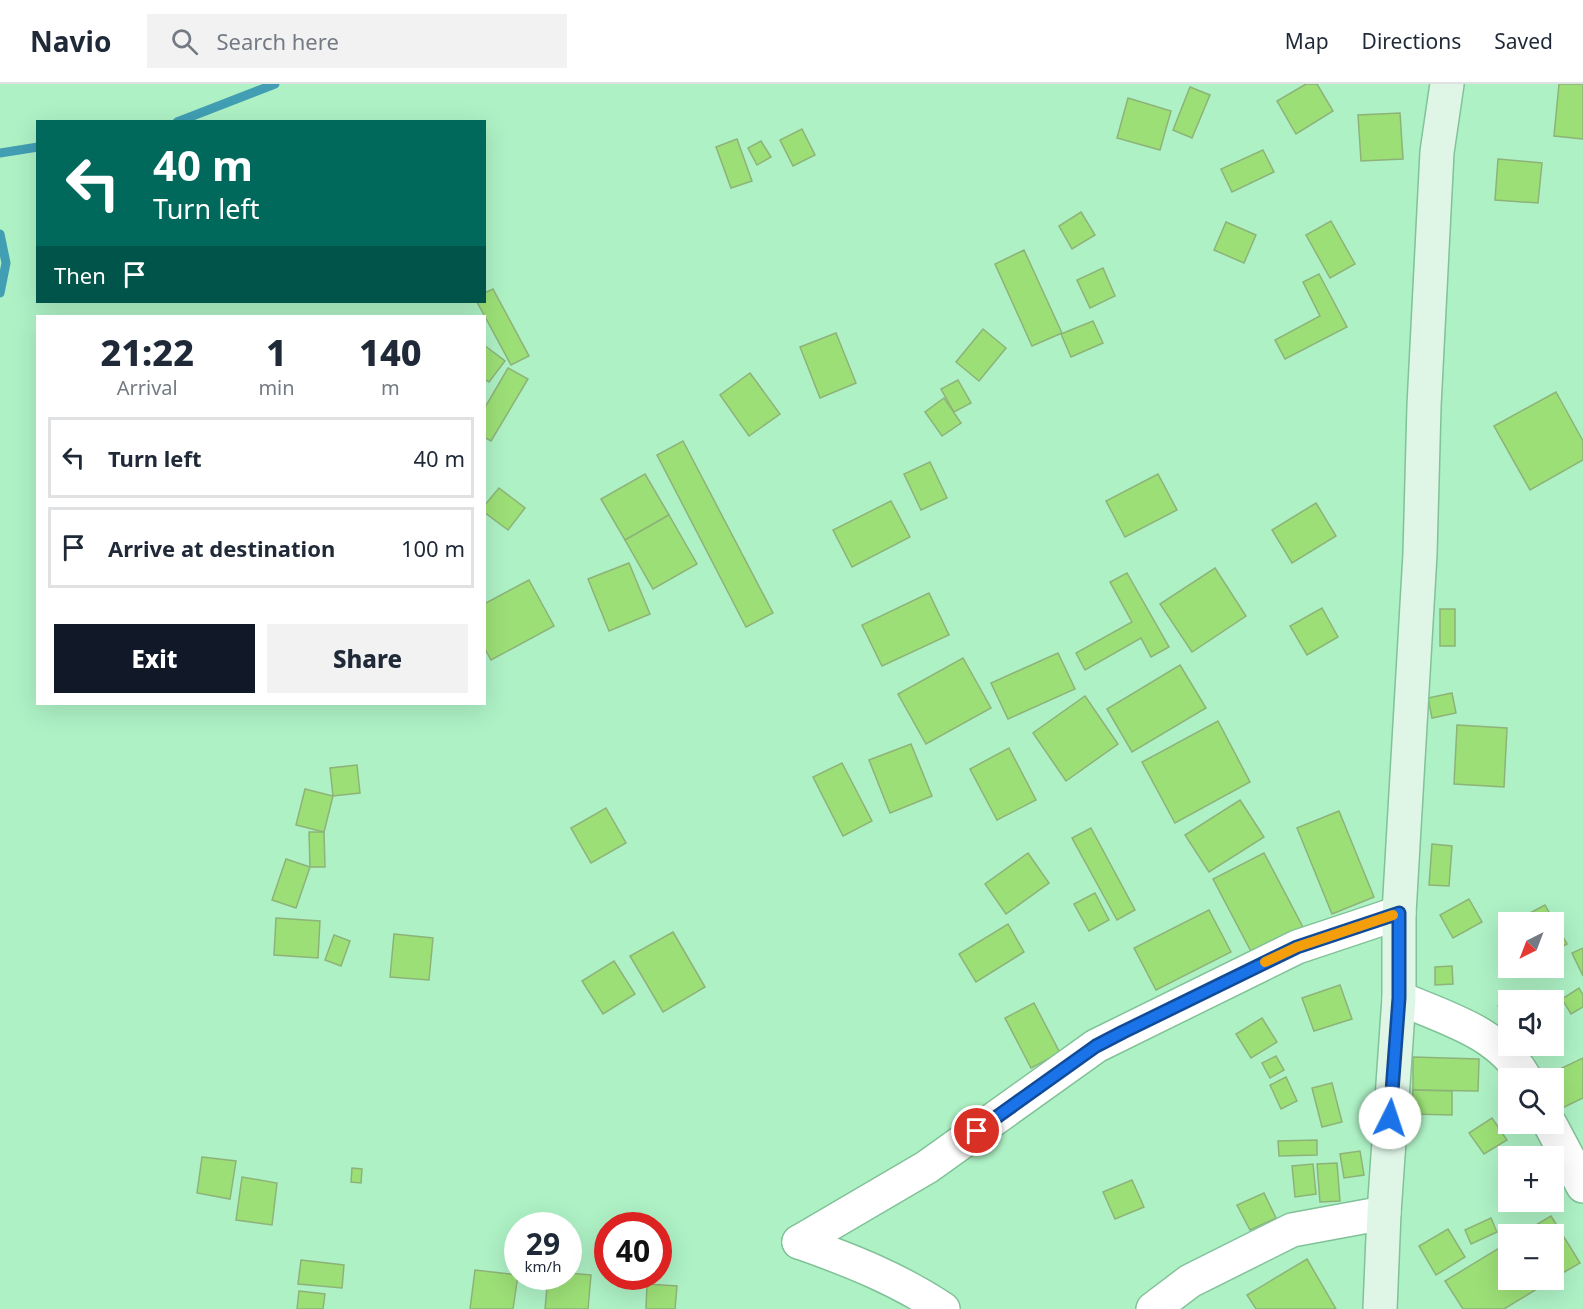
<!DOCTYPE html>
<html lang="en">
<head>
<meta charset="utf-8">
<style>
  body { margin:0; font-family:"Noto Sans",sans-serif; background:#f2f2f3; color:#1f2937; height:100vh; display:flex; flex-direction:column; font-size:22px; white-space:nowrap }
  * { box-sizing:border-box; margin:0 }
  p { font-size:20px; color:#747a83 }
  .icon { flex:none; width:33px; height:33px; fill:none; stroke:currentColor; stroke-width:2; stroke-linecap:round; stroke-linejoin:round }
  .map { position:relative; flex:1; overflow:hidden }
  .drawer { position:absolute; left:36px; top:231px; width:450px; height:390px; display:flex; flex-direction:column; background:#fff; border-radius:0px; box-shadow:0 6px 24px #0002 }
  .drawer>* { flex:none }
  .banner { position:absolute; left:36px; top:36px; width:450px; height:183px; border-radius:0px; box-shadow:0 6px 24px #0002; background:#00695c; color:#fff; overflow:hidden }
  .needle { width:39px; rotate:222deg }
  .buttons { position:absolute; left:1498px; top:828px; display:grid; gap:12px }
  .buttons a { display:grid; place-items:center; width:66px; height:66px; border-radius:0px; background:#fff; box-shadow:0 6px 24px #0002; font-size:30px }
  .speed { position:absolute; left:504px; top:1128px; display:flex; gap:12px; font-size:30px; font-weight:700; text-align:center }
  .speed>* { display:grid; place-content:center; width:78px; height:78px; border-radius:50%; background:#fff; box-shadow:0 6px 24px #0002; line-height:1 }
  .speed small { font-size:15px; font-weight:400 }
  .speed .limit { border:9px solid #d22; background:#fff; color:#111 }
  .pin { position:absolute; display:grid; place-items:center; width:51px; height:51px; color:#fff; margin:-26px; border:3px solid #fff; border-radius:50%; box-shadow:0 2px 6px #0007 }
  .me { position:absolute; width:66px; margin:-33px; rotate:4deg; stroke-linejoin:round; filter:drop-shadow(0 0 4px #0008) }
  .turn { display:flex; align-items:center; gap:21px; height:126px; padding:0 18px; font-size:27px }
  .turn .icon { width:78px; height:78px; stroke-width:2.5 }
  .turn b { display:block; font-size:42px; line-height:51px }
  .then { display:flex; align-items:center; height:57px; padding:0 18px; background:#0003; gap:12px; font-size:22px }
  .eta { display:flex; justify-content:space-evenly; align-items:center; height:102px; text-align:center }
  .eta b { font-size:36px; font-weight:800; line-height:42px }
  .action { display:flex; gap:12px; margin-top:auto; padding:12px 18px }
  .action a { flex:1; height:69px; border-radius:0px; background:#111827; color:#fff; font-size:24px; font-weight:800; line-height:69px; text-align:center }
  .action a+a { background:#f2f2f3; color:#1f2937 }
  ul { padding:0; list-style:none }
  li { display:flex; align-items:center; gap:18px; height:81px; margin:0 12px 9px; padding:0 6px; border:3px solid #e0e1e3; border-radius:0px }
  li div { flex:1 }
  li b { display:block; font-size:22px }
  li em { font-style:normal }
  header { display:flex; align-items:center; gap:36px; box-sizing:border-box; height:84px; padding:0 30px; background:#fff; border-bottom:2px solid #e0e1e3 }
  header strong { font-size:28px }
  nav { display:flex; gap:33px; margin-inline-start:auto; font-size:21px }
  .search { width:420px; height:54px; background:#f2f2f3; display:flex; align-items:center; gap:15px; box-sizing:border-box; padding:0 21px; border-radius:0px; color:#747a83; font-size:22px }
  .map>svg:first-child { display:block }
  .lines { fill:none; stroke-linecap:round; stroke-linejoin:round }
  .stream { stroke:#419eb3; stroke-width:9 }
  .building { fill:#9cdf76; stroke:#8db379; stroke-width:1.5 }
  .street-casing { stroke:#81c298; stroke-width:36 }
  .secondary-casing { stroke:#81c298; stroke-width:36 }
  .street { stroke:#fff; stroke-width:33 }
  .secondary { stroke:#dff6e7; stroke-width:33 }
  .route-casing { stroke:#114b97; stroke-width:15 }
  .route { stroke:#1a73e8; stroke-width:10 }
  .slow { stroke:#f59e0b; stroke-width:10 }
</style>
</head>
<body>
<header>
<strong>Navio</strong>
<div class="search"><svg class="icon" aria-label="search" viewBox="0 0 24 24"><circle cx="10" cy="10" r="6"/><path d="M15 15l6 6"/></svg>Search here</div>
<nav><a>Map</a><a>Directions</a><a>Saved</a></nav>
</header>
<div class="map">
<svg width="1583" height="1225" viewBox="0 0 1583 1225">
  <rect width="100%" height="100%" fill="#aef1c5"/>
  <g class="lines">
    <!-- stream -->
    <g class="stream">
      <polyline points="177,38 275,0"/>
      <polyline points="0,69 38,63"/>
      <polyline points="0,150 6,179 0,209"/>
    </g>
  </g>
  <!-- building -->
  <g class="building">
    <polygon points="1306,0 1317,0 1333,27 1296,50 1277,17"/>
    <polygon points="1559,0 1583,0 1583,55 1554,52"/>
    <polygon points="1190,3 1210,11 1192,54 1173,46"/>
    <polygon points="1128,14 1171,27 1160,66 1117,54"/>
    <polygon points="1400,29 1403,75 1361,77 1358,31"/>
    <polygon points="802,45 815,71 793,82 780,56"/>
    <polygon points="737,55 752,97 731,104 716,63"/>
    <polygon points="761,57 771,73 757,81 748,64"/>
    <polygon points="1263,66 1274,88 1232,108 1221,85"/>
    <polygon points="1498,75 1542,79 1538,119 1495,116"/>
    <polygon points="1081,128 1095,151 1072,165 1059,142"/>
    <polygon points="1331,137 1355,180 1330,194 1306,151"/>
    <polygon points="1226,138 1256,151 1244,179 1214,166"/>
    <polygon points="1024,166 1062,249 1032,262 995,180"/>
    <polygon points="1103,184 1115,212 1090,224 1077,196"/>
    <polygon points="1319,190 1347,243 1285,275 1275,256 1320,232 1303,198"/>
    <polygon points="493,205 529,272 511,281 477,218 484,218 484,209"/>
    <polygon points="1093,237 1103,259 1071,273 1061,250"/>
    <polygon points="983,245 1006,264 979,297 956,278"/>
    <polygon points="836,249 856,299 820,314 800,263"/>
    <polygon points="484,261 505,277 489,298 484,295"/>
    <polygon points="508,284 528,295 491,357 484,353 484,325"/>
    <polygon points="750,289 780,330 749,352 720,311"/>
    <polygon points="958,296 971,319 954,328 941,305"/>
    <polygon points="1556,308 1583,357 1583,376 1530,406 1494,342"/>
    <polygon points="944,314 961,339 942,352 925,328"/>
    <polygon points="683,357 773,529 746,543 657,371"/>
    <polygon points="930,378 947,414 921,426 904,390"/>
    <polygon points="645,390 669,431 625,456 601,415"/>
    <polygon points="1158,390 1177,426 1125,453 1106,417"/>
    <polygon points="499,404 525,424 508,446 484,428 484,422"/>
    <polygon points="891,417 910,453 852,483 833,446"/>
    <polygon points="1316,419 1336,452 1292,479 1272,446"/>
    <polygon points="669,431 697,480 653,505 625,456"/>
    <polygon points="629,479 650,530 609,547 588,495"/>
    <polygon points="1215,484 1246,532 1192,568 1160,520"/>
    <polygon points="1127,489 1169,563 1151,573 1141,554 1085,586 1076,569 1132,538 1110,498"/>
    <polygon points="529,496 554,542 491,576 484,563 484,520"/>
    <polygon points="929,509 949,551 882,582 862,541"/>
    <polygon points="1322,524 1338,553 1307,571 1290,542"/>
    <rect x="1440" y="525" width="15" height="37"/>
    <polygon points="1058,569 1075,605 1008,635 991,599"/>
    <polygon points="963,574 991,624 926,660 898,610"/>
    <polygon points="1180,581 1206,624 1132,668 1107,625"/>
    <polygon points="1452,609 1456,629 1432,634 1428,614"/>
    <polygon points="1085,612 1118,660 1066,697 1033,649"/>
    <polygon points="1218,637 1250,698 1175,739 1142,678"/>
    <polygon points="1457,641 1507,644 1504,703 1454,700"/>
    <polygon points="911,660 932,712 890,729 869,676"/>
    <polygon points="1009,664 1036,716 997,736 970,685"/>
    <polygon points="842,679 872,737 843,752 813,693"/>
    <polygon points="357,681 360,709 333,712 330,684"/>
    <polygon points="305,705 333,712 324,748 296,741"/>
    <polygon points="1240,716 1264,753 1209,788 1185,751"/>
    <polygon points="606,724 626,759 591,779 571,744"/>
    <polygon points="1339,727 1374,813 1332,830 1297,744"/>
    <polygon points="1091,744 1135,826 1117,836 1072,754"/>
    <polygon points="309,748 324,748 325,783 310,783"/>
    <polygon points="1432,760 1452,762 1449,802 1429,801"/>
    <polygon points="1028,769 1049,799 1006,830 985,800"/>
    <polygon points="1264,769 1306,849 1255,875 1213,795"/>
    <polygon points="286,775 310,783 296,824 272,816"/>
    <polygon points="1095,809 1109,836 1089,847 1074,820"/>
    <polygon points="1469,815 1482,838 1453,854 1440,831"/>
    <polygon points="1545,821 1567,860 1554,867 1554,838 1513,838"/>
    <polygon points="1209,826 1231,868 1156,906 1134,864"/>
    <polygon points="276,834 320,837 318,874 274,871"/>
    <polygon points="1008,840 1024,868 976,898 959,870"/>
    <polygon points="673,848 705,903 663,928 630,872"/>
    <polygon points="394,850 433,854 429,896 390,893"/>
    <polygon points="334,851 350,857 341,882 325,876"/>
    <polygon points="1583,864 1583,892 1572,869"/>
    <polygon points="614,877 635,910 603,930 582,897"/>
    <polygon points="1452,882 1453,900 1435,901 1435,883"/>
    <polygon points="1340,901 1352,935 1314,947 1302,914"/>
    <polygon points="1579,904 1583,911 1583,923 1571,930 1562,915"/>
    <polygon points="1527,907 1532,916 1509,916 1509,944 1498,922"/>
    <polygon points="1034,919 1060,969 1031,984 1005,934"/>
    <polygon points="1262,934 1277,958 1251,974 1236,950"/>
    <polygon points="1276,972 1284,986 1270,994 1262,979"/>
    <polygon points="1413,973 1479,975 1478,1007 1413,1006"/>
    <polygon points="1583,974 1583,1014 1556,1027 1554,994 1541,994"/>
    <polygon points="1286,993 1297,1017 1281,1025 1270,1001"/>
    <polygon points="1332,999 1342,1038 1322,1043 1312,1004"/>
    <polygon points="1413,1006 1452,1007 1452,1031 1412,1030"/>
    <polygon points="1492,1034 1507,1056 1484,1070 1469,1049"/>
    <polygon points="1317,1056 1317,1071 1279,1072 1278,1057"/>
    <polygon points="1360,1067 1364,1091 1344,1094 1340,1070"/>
    <polygon points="202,1073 236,1077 230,1115 197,1109"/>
    <polygon points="1337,1079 1340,1117 1320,1118 1317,1080"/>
    <polygon points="1313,1080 1316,1110 1295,1113 1292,1082"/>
    <polygon points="352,1084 362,1085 361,1099 351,1098"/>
    <polygon points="242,1093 277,1099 272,1141 236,1136"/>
    <polygon points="1132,1096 1144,1123 1115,1135 1103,1108"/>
    <polygon points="1264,1109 1276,1134 1250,1146 1237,1121"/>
    <polygon points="1551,1132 1580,1179 1554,1194 1554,1150 1521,1150"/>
    <polygon points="1491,1134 1497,1148 1471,1160 1465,1146"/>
    <polygon points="1448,1145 1465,1173 1436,1191 1419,1162"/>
    <polygon points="1509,1158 1509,1196 1552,1196 1504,1225 1463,1225 1445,1197"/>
    <polygon points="1307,1175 1336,1225 1256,1225 1247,1211"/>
    <polygon points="301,1176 344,1181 342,1204 298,1200"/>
    <polygon points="475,1186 518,1191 513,1225 470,1225"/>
    <polygon points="568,1189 591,1191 588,1225 545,1225 548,1192 568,1192"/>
    <polygon points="647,1200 677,1202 675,1225 646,1225"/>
    <polygon points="299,1207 325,1210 323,1225 297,1225"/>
  </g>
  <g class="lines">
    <defs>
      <g id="street">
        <path d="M1399,914C1445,934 1499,948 1525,994"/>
        <polyline points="1550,1040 1583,1102"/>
        <polyline points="799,1158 927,1083 1096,962 1297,863 1399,829"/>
        <path d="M799,1158C850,1176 898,1195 943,1225"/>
        <polyline points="1153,1225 1190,1197 1292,1146 1384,1129"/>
      </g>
      <polyline id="secondary" points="1380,1225 1384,1129 1399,914 1399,829 1420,470 1424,322 1437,68 1447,0"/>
    </defs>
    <!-- street casing -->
    <use href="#street" class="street-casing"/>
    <!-- secondary casing -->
    <use href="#secondary" class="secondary-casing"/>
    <!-- street -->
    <use href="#street" class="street"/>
    <!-- secondary -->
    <use href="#secondary" class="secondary"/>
  </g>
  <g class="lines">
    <defs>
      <polyline id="route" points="977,1047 1096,962 1123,948 1297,863 1399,829 1399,914 1390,1034"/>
    </defs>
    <!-- route casing -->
    <use href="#route" class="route-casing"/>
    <!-- route -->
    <use href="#route" class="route"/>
    <!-- slow -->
    <polyline class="slow" points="1265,878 1297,863 1393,831"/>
  </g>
</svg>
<div class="buttons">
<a><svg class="needle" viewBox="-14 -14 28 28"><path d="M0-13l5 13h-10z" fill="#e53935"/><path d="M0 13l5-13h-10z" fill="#747a83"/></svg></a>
<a><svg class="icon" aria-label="sound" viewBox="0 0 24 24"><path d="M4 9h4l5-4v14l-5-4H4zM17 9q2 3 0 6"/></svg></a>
<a><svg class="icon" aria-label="search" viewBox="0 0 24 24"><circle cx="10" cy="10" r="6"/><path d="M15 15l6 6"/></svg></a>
<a>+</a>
<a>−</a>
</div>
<div class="speed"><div>29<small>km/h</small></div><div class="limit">40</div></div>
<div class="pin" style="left:977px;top:1047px;background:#d93025"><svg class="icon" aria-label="arrive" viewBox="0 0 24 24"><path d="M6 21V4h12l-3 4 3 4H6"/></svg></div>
<svg class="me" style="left:1390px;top:1034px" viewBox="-20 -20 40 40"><circle r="19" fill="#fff"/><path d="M0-13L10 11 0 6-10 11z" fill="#1a73e8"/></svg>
<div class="banner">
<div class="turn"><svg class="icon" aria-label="left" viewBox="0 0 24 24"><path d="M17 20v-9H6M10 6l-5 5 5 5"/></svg><div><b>40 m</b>Turn left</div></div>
<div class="then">Then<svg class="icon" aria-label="arrive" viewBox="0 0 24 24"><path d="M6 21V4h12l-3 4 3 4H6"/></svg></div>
</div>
<section class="drawer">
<div class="eta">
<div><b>21:22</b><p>Arrival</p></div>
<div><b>1</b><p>min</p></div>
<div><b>140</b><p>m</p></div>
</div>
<ul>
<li><svg class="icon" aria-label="left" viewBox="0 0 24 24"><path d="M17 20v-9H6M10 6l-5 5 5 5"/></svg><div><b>Turn left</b></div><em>40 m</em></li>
<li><svg class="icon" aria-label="arrive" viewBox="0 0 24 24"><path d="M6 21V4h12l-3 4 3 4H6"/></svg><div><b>Arrive at destination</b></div><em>100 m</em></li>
</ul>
<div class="action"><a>Exit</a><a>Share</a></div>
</section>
</div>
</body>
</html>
